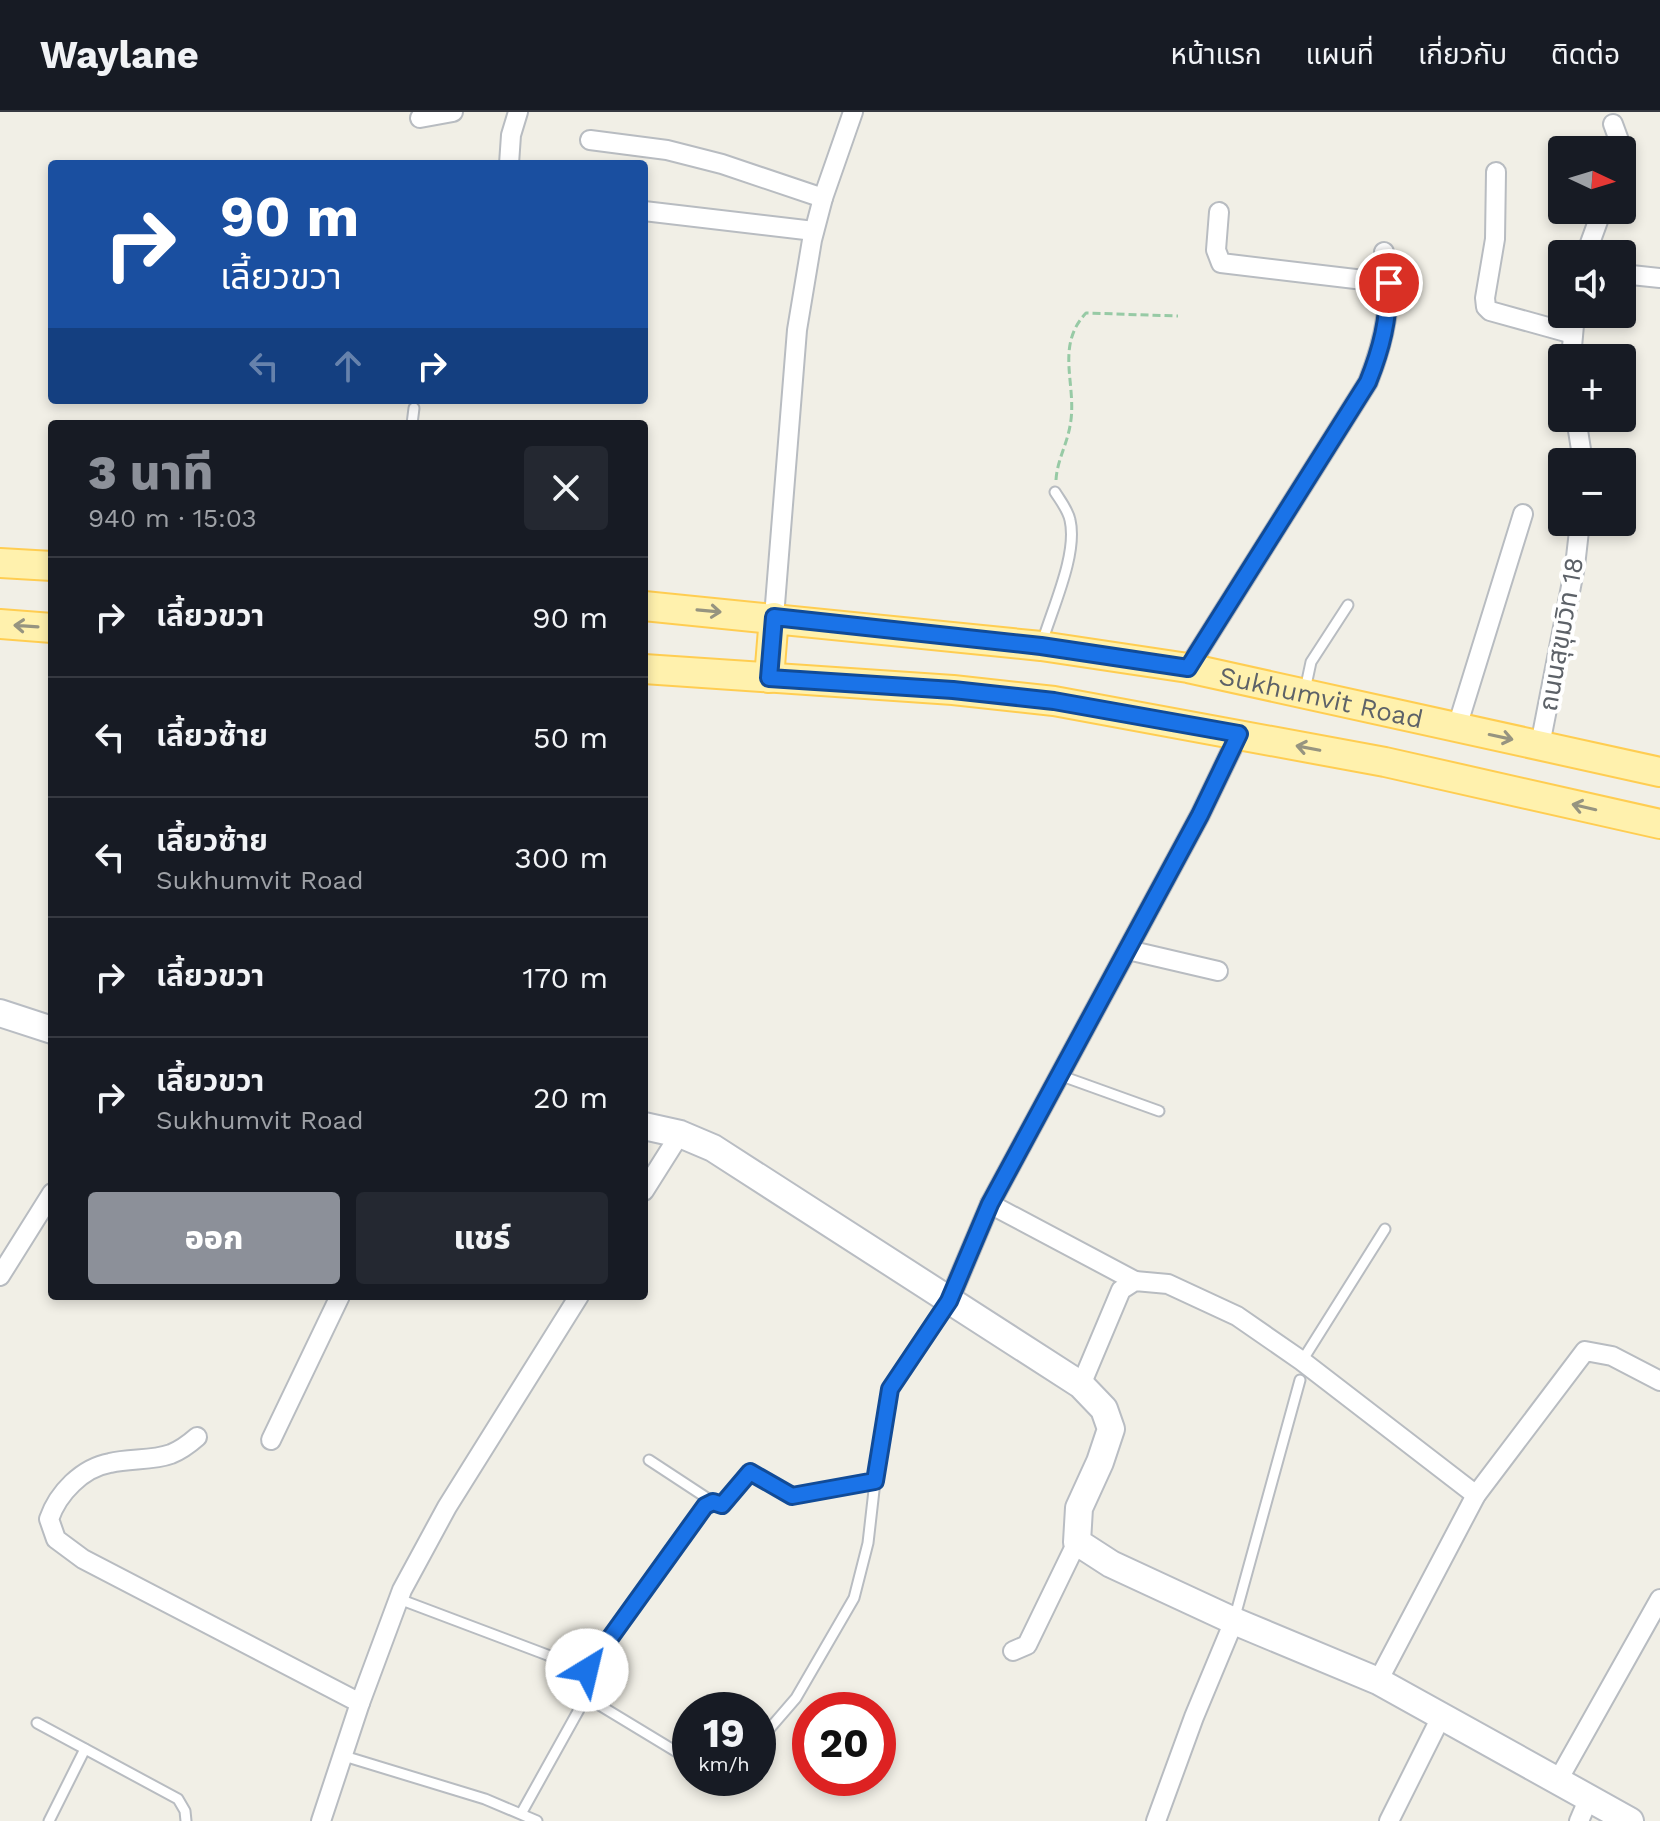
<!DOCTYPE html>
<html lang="th">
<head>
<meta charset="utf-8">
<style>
  body { margin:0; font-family:"Work Sans","Noto Sans Thai",sans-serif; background:#242831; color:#f1f3f6; height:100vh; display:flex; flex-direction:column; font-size:30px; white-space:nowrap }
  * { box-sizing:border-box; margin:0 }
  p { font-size:26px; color:#9ea1a6 }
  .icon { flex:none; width:44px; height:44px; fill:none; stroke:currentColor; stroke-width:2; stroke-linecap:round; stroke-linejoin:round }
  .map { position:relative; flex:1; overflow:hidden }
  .drawer { position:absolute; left:48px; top:308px; width:600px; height:880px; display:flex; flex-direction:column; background:#171b24; border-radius:8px; box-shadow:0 4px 12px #0003 }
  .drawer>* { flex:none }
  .banner { position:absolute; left:48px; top:48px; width:600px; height:244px; border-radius:8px; box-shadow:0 4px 12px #0003; background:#1a4fa0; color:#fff; overflow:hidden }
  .needle { width:52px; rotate:94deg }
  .fabs { position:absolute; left:1548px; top:24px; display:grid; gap:16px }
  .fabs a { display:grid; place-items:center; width:88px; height:88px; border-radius:8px; background:#171b24; box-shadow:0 4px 12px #0003; font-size:40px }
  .speed { position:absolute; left:672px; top:1580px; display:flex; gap:16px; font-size:40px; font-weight:700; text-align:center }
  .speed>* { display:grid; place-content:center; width:104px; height:104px; border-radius:50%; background:#171b24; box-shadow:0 4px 12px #0003; line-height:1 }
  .speed small { font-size:20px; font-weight:400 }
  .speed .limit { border:12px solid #d22; background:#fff; color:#111 }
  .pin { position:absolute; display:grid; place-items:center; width:68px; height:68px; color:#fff; margin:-34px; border:4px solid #fff; border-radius:50%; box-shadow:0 2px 8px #0007 }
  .me { position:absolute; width:88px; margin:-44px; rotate:36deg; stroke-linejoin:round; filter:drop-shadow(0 0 6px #0008) }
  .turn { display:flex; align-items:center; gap:28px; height:168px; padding:0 40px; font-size:36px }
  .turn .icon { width:104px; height:104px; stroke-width:2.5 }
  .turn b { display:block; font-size:56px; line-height:68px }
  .lanes { display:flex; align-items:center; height:76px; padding:0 40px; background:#0003; justify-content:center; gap:40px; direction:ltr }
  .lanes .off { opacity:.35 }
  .round { display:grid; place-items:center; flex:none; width:84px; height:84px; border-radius:8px; background:#242831 }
  .headline { display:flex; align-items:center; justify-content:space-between; height:136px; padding:0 40px }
  h1 { font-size:48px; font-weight:800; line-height:60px; color:#8c9099 }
  .cta { display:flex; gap:16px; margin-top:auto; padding:16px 40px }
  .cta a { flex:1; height:92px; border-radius:8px; background:#8c9099; color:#fff; font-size:32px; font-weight:800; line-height:92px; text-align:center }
  .cta a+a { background:#242831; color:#f1f3f6 }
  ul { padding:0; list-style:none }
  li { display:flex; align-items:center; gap:24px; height:120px; padding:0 40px; border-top:2px solid #363941 }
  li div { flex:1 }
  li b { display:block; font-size:30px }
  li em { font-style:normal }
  header { display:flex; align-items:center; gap:48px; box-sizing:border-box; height:112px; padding:0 40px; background:#171b24; border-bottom:2px solid #363941 }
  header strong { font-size:38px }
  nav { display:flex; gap:44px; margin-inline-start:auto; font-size:28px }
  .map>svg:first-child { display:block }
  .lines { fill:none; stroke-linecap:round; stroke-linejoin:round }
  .lane-casing { stroke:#b8bcc1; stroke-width:13 }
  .street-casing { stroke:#b8bcc1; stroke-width:22 }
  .secondary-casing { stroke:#b9bdc3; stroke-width:30 }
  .primary-casing { stroke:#ffcd51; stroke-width:32 }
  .path { stroke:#97caa5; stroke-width:3; stroke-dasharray:8 4; stroke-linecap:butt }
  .lane { stroke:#fff; stroke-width:9 }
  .street { stroke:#fff; stroke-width:18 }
  .secondary { stroke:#fff; stroke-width:26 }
  .primary { stroke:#fff1ad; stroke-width:28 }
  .oneway { stroke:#969480 }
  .route-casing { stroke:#114b97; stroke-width:20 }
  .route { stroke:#1a73e8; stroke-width:14 }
  .labels { text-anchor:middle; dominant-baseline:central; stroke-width:8; stroke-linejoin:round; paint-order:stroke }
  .street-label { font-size:26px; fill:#5d6268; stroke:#fff }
</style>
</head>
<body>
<header>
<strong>Waylane</strong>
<nav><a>หน้าแรก</a><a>แผนที่</a><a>เกี่ยวกับ</a><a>ติดต่อ</a></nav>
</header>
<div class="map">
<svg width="1660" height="1709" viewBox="0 0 1660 1709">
  <rect width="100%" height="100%" fill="#f1efe6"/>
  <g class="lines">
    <defs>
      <g id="lane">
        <polyline points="412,312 414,296"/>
        <path d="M1042,531C1052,497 1078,442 1070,408C1068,398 1060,388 1055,380"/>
        <polyline points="1305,578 1311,550 1348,493"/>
        <polyline points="1059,963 1159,999"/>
        <polyline points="1302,1249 1385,1117"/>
        <polyline points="649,1348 713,1390"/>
        <polyline points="399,1487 587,1558"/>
        <polyline points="1234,1508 1300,1268"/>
        <polyline points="37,1611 178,1687 185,1699 186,1709"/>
        <polyline points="758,1630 796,1586 854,1486 868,1431 877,1352 890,1277 947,1192"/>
        <polyline points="344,1644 485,1687 537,1709"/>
        <polyline points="690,1648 586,1585 584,1574 587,1558 705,1394 713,1390 722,1393 750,1360 792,1384 875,1369"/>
        <polyline points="522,1700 586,1585"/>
        <polyline points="49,1709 85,1637"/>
      </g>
      <g id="street">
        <polyline points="420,6 453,0"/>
        <polyline points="1613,12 1620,31 1619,38"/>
        <polyline points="590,28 667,38 722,52 823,86"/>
        <polyline points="509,52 511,23 518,0"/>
        <polyline points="1496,60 1495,127 1485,186 1486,195 1490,199 1573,222"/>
        <polyline points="644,99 814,119"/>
        <polyline points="1219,100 1216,138 1221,151 1389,171"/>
        <polyline points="1586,142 1602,98"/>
        <polyline points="1622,162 1660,166"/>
        <polyline points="1571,246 1575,202"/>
        <polyline points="1576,306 1583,350"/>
        <polyline points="774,505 797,218 812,128 823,86 853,0"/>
        <path d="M1188,556L1368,270C1385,227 1394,186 1384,140"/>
        <polyline points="1457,615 1523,402"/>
        <polyline points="1540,633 1575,454 1580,410"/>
        <polyline points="1128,838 1218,859"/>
        <polyline points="644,1079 680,1022"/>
        <polyline points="990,1092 1135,1169"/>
        <polyline points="0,1164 52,1081"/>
        <polyline points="949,1189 990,1092 1200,703 1239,622"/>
        <polyline points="1081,1273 1121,1178 1135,1169 1168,1172 1237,1204 1302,1249 1476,1383"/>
        <path d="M197,1325C189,1332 181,1338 171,1342C152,1349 130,1346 110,1351C82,1356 58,1381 49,1407L56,1427L83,1447L360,1591"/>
        <polyline points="271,1328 340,1184"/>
        <polyline points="1013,1539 1027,1533 1077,1430"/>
        <polyline points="1378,1569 1476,1383 1585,1239 1612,1244 1660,1269"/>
        <polyline points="1557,1670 1660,1487"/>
        <polyline points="321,1709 360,1591 402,1478 447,1395 579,1184"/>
        <polyline points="1156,1709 1194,1605 1234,1509"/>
        <polyline points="1389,1709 1442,1603"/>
        <polyline points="1579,1709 1588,1688"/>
      </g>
      <g id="secondary">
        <polyline points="0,901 52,918"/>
        <polyline points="644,1014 680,1022 713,1036 1081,1273 1104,1297 1111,1317 1100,1350 1079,1396 1077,1430 1111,1452 1234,1509 1378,1569 1630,1709"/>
      </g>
      <g id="primary">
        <polyline points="0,451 52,454"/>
        <path id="s1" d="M644,494L1041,534L1188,556L1660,660"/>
        <polyline points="0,512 52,516"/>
        <polyline points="644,557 953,578 1054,589 1385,650 1660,712"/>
        <polyline points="769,566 774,505"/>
      </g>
    </defs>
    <!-- lane casing -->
    <use href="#lane" class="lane-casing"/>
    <!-- street casing -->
    <use href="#street" class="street-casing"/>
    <!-- secondary casing -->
    <use href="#secondary" class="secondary-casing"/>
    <!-- primary casing -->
    <use href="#primary" class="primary-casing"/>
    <!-- path -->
    <path class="path" d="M1056,368C1057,349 1067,332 1070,314C1078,274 1054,235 1086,201L1178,204"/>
    <!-- lane -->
    <use href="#lane" class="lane"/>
    <!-- street -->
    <use href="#street" class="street"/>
    <!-- secondary -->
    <use href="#secondary" class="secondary"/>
    <!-- primary -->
    <use href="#primary" class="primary"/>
  </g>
  <!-- one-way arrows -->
  <defs><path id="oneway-shaft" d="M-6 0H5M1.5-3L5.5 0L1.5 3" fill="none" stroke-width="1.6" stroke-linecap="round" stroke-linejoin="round" transform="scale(2)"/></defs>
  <g class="oneway">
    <use href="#oneway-shaft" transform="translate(709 499) rotate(5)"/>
    <use href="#oneway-shaft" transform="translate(26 514) rotate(-176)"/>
    <use href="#oneway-shaft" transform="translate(1501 625) rotate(12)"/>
    <use href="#oneway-shaft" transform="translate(1308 636) rotate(-169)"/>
    <use href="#oneway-shaft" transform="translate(1584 695) rotate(-167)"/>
  </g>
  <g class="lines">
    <defs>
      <path id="route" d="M587,1558L705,1394L713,1390L722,1393L750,1360L792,1384L875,1369L890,1277L949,1189L990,1092L1200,703L1239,622L1054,589L953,578L769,566L774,505L1041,534L1188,556L1368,270C1382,235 1388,209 1389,171"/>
    </defs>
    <!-- route casing -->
    <use href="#route" class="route-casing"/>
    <!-- route -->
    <use href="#route" class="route"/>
  </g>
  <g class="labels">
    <!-- street labels -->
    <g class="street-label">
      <text transform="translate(1561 522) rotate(-80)">ถนนสุขุมวิท 18</text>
      <text stroke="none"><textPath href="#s1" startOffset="684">Sukhumvit Road</textPath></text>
    </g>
  </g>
</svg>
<div class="fabs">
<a><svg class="needle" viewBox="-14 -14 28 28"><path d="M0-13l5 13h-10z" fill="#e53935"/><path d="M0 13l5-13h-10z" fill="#9ea1a6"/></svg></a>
<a><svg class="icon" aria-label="sound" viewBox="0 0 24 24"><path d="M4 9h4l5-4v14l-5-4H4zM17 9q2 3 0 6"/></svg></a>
<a>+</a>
<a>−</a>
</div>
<div class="speed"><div>19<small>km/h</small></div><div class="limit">20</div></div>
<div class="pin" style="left:1389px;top:171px;background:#d93025"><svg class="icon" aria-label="arrive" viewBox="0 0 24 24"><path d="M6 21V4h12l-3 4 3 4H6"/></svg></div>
<svg class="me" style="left:587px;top:1558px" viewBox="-20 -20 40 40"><circle r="19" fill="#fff"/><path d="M0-13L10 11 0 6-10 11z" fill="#1a73e8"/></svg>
<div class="banner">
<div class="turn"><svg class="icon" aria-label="right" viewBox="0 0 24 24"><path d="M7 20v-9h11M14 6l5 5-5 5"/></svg><div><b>90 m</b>เลี้ยวขวา</div></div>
<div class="lanes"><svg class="icon off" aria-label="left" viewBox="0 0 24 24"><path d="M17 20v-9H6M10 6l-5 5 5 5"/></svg><svg class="icon off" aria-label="ahead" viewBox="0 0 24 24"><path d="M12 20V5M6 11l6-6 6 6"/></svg><svg class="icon" aria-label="right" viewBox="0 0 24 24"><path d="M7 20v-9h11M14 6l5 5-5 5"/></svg></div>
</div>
<section class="drawer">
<div class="headline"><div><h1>3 นาที</h1><p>940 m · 15:03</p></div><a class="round"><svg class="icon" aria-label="close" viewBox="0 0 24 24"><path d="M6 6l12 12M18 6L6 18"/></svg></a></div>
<ul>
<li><svg class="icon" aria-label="right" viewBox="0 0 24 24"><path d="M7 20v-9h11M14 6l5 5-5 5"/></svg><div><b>เลี้ยวขวา</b></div><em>90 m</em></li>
<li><svg class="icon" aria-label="left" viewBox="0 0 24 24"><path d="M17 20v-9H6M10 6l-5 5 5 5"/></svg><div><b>เลี้ยวซ้าย</b></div><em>50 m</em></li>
<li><svg class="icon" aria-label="left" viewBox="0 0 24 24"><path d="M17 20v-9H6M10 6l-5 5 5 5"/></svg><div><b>เลี้ยวซ้าย</b><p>Sukhumvit Road</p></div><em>300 m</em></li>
<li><svg class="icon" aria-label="right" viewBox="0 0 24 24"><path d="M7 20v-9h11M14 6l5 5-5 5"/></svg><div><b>เลี้ยวขวา</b></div><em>170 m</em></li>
<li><svg class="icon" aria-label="right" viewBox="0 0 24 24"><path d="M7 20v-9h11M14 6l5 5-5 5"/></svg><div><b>เลี้ยวขวา</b><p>Sukhumvit Road</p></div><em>20 m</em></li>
</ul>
<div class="cta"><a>ออก</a><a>แชร์</a></div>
</section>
</div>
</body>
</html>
